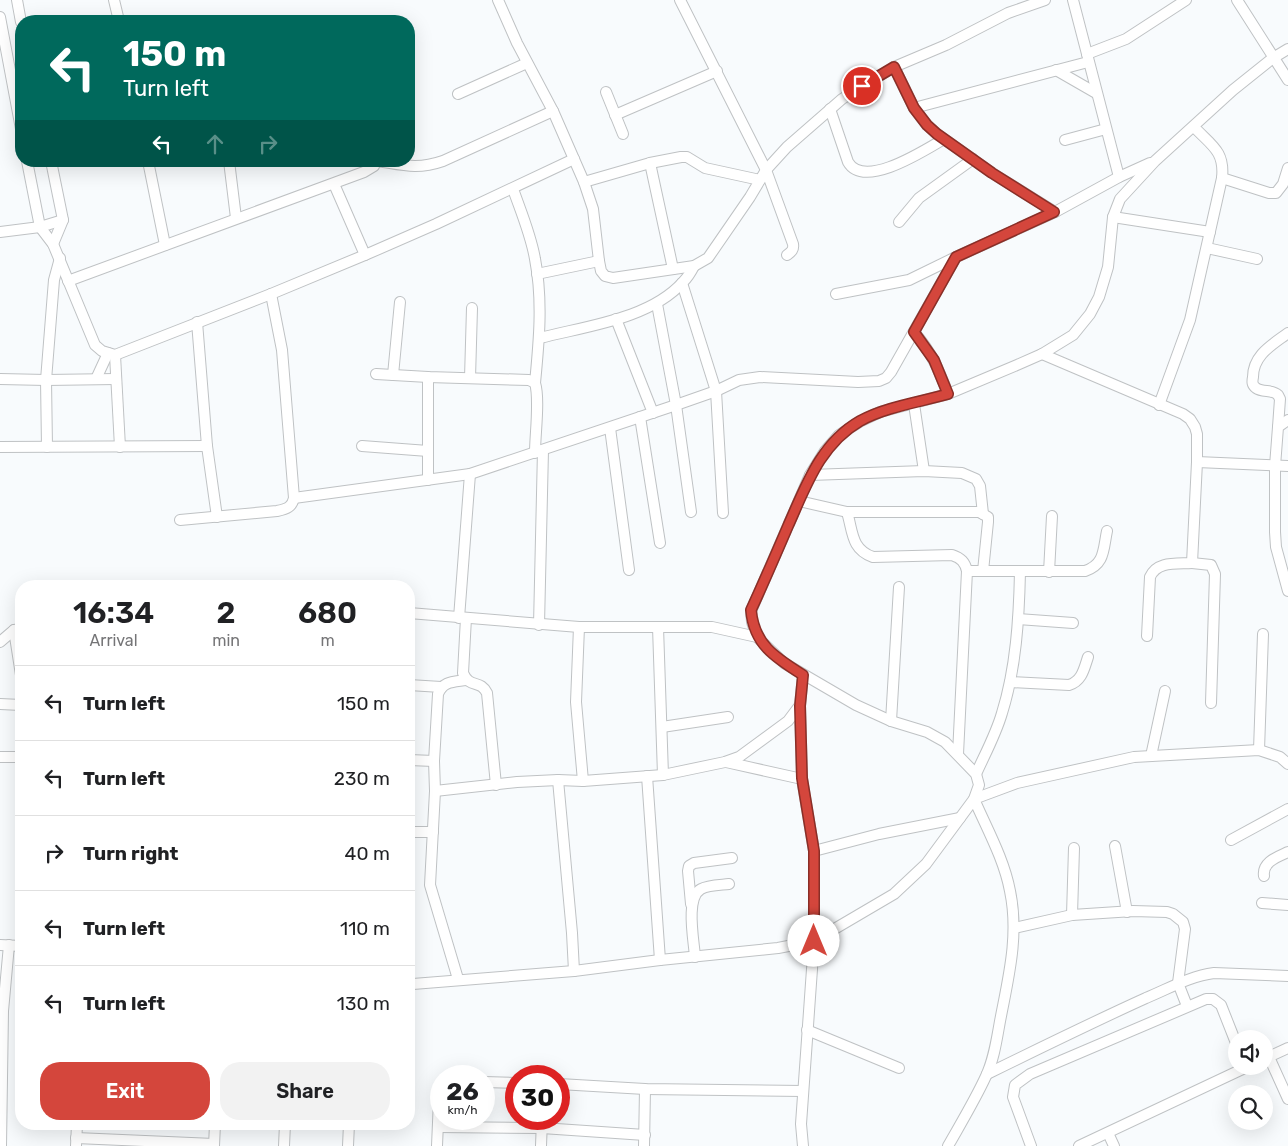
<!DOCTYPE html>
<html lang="en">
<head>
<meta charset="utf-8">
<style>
  body { margin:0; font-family:Rubik,sans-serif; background:#f2f2f2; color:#202124; height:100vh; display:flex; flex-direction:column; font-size:19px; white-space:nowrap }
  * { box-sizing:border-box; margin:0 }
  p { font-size:16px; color:#757577 }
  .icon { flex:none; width:28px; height:28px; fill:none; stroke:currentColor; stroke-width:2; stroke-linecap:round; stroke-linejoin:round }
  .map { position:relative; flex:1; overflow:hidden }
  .sheet { position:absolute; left:15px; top:580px; width:400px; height:550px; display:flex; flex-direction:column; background:#fff; border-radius:20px; box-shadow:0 5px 20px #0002 }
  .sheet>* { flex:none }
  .top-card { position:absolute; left:15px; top:15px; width:400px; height:152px; border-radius:20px; box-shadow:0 5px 20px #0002; background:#00695c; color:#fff; overflow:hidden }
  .buttons { position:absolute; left:1228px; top:1030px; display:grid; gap:10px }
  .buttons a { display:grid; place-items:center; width:45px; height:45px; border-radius:50%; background:#fff; box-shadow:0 5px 20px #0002; font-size:25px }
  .speed { position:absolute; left:430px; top:1065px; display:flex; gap:10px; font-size:25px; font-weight:700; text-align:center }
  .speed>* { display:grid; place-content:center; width:65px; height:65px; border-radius:50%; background:#fff; box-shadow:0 5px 20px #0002; line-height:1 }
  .speed small { font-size:12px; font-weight:400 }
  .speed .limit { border:8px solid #d22; background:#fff; color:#111 }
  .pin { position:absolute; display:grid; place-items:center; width:42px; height:42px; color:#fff; margin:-21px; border:2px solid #fff; border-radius:50%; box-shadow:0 1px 5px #0007 }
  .me { position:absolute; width:55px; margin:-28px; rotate:0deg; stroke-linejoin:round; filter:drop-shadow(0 0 4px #0008) }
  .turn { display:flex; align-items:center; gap:18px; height:105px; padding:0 25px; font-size:22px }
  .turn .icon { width:65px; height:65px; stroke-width:2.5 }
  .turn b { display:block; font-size:35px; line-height:42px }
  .lanes { display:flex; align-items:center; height:48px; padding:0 25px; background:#0003; justify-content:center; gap:25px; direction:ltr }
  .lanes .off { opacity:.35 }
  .eta { display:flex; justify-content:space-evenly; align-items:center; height:85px; text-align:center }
  .eta b { font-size:30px; font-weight:600; line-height:35px }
  .button { display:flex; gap:10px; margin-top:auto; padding:10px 25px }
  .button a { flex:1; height:58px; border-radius:20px; background:#d4463c; color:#fff; font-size:20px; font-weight:600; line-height:58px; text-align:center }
  .button a+a { background:#f2f2f2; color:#202124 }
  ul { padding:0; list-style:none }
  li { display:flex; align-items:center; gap:15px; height:75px; padding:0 25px; border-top:1px solid #e0e0e0 }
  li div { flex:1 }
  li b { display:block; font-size:19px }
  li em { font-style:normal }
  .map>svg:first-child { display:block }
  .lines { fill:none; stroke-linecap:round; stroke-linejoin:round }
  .minor-casing { stroke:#bfc2c4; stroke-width:12 }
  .minor { stroke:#fff; stroke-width:10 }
  .route-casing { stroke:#8a2e27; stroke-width:12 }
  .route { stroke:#d4463c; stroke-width:9 }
</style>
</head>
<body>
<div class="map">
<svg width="1288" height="1146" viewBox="0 0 1288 1146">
  <rect width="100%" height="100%" fill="#f8fbfd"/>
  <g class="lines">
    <defs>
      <g id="minor">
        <polyline points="17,0 21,22"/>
        <polyline points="114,0 119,21"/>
        <polyline points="498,0 517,43 553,111 584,182 593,209 599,261 601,271 605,276 613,278 694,266 708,258 750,197 766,170 787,147 842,99 894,67 914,108 927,125 937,134 992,173 1055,212"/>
        <path d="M680,0L766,170L793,244C794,250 791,252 787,255"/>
        <polyline points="1073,0 1119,177"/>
        <polyline points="1237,0 1288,80"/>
        <polyline points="0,17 21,129"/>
        <polyline points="1087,54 1126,39 1186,0"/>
        <polyline points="894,67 946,45 1008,13 1045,0"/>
        <polyline points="1056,70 1096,93"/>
        <polyline points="606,92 623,134"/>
        <polyline points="458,94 527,63"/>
        <polyline points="914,108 1088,62"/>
        <path d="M830,109L848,162C864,190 925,150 944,139"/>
        <polyline points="615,115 717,71"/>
        <polyline points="1065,140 1106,129"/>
        <polyline points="27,161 40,227 53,244 95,345 102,351 115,355 271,294 365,255 436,224 574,159"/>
        <polyline points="51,161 63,220 53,244"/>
        <polyline points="148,161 165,245"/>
        <polyline points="229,161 236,218"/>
        <path d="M377,161C403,165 417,170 443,161L553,111"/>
        <polyline points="650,163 673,269"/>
        <polyline points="1222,178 1269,193 1276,193 1283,184 1288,168"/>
        <polyline points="584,182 650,163 681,157 687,157 705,168 760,180"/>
        <polyline points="334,184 365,255"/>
        <path d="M513,189C521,212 531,235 535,259C543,300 539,342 535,383"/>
        <polyline points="1113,217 1210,232"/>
        <polyline points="899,222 919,198 973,159"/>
        <polyline points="0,232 40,227 63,220"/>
        <polyline points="1207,248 1257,259"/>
        <polyline points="537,274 599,261"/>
        <polyline points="68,281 364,172 374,166 376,161"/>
        <polyline points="682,283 716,391 723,513"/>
        <polyline points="836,294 909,280 956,257"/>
        <polyline points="657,304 676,405 691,512"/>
        <polyline points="616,319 653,413"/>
        <polyline points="197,322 207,446 217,517"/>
        <path d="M914,332C932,353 938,368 948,394"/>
        <path d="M540,338C586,326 650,319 683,282C687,278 691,272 694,266"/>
        <path d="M1042,354L1183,414L1190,419L1195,427L1197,434V462L1192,563C1176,564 1157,561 1150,577L1147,636"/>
        <polyline points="115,355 120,447"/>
        <path d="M376,374L428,377L529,380L535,383C540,399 535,434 535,453"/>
        <polyline points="393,375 400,302"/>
        <polyline points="470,378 472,308"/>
        <polyline points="0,379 46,380 116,379"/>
        <polyline points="96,379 108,353"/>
        <polyline points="914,404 924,471"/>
        <path d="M1159,405L1190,320L1222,178C1225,151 1211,145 1194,127"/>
        <polyline points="640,417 660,543"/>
        <polyline points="1288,420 1278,427 1275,466 1275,532 1276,547 1288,591"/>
        <path d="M1278,427L1280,399L1278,395C1272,389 1263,393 1256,388C1252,385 1252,382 1253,377C1253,355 1272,345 1288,333"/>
        <polyline points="610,428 629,570"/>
        <polyline points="362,446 428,451"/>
        <polyline points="0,447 207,446"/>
        <polyline points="47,447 46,380 54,280 60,258"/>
        <polyline points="1197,462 1288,466"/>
        <polyline points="810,475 924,471 962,473 976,479 980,486 983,514"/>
        <polyline points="428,480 428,377"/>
        <polyline points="294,498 470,474 676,405 716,391 739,380 760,377 858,382 879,381 886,378 891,372 956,257 1055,212 1119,177 1150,163"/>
        <polyline points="799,501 847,512 979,512 988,517 988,522 983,571"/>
        <path d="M847,512C853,532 851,549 873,557L952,555C961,558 965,562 967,571H1085C1105,564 1103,550 1107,531"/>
        <path d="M180,520L277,511C287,509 292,507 294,498L282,350L271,294"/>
        <polyline points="1192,563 1211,565 1215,574 1211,703"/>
        <polyline points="1049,572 1052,516"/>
        <polyline points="409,613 579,627 712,627 757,637"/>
        <polyline points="459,618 470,474"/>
        <path d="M466,618L463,673C470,689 480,679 487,693L496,785"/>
        <polyline points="1018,619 1073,623"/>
        <polyline points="539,625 543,450"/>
        <polyline points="579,627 576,702 583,781"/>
        <polyline points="658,627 663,775"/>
        <polyline points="14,630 21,675"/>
        <polyline points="0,642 14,630 21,629"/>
        <polyline points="803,675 800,705 802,779 814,851 814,941 801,1124 803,1146"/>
        <path d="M1010,682L1069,685C1082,681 1084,669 1088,657"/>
        <polyline points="409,685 441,687"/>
        <polyline points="0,704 21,705"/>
        <polyline points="891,721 899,587"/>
        <polyline points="662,727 728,717"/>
        <polyline points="1259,750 1263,634"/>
        <polyline points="958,754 967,571"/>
        <polyline points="1151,756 1165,691"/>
        <polyline points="0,757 21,757"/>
        <polyline points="409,760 434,761"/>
        <polyline points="726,762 802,779"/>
        <path d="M976,774C985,754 996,734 1002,713C1016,668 1019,619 1020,572"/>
        <polyline points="647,776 660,960"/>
        <polyline points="558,780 572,933 574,971"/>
        <polyline points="435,791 517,782 558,780 583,781 663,775 725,762 739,757 788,721 800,705"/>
        <polyline points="409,832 433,832"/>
        <polyline points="1231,840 1288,809"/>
        <polyline points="1115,846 1127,912"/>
        <polyline points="814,851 879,834 960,818"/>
        <path d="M1264,876C1262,862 1277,857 1288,852"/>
        <polyline points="1262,903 1288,905"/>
        <polyline points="691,904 688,871 689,866 694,863 732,858"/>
        <polyline points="1072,915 1074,848"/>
        <polyline points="1014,928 1072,915 1133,911 1167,912 1173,914 1183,922 1185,929 1178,983 1187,1006"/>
        <polyline points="0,945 21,946"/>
        <path d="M695,957C694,941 685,898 701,889C708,885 721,885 729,884"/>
        <path d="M458,979L430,885L435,791L434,761L438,694C443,681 453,682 466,680"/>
        <polyline points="409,982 413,984 574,971 660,960 778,948 814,941 894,894 926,864 974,799 979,785 976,774 945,742 927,732 891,721 856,705 784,663 757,637 752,622 751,611 810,475 825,451 839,435 861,421 880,412 948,394 1017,365 1042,354 1073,335 1090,314 1099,297 1108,267 1113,217 1120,199 1155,161 1233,90 1273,58 1288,49"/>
        <polyline points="807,1030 899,1068"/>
        <polyline points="1269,1057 1288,1099"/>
        <polyline points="1264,1059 1288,1048"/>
        <path d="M987,1074C1040,1048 1093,1022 1146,998C1168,989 1190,976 1214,973L1288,976"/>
        <polyline points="484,1082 516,1083"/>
        <polyline points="559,1084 645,1089 803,1091"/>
        <polyline points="438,1127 542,1128 645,1135"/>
        <polyline points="1108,1133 1114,1146"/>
        <polyline points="76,1138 214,1144"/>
        <polyline points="1,1146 3,1011 9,945"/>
        <polyline points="76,1146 77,1124"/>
        <polyline points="214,1146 215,1124"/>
        <polyline points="284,1146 285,1124"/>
        <polyline points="348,1146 349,1124"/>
        <polyline points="437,1146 439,1099 441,1093"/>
        <polyline points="541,1146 542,1119"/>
        <polyline points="644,1146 645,1089"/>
        <path d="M948,1146C961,1123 975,1100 986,1076C995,1057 997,1036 1001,1016C1009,975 1019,934 1010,891C1004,859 987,829 974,799L1017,783L1134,757L1259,750L1280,757L1288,764"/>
        <polyline points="1031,1146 1013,1097 1015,1085 1030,1074 1206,999 1213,999 1221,1005 1236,1043"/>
        <polyline points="1079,1146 1249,1066"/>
      </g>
    </defs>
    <!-- minor casing -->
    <use href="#minor" class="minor-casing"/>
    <!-- minor -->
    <use href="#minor" class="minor"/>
  </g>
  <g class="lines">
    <defs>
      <path id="route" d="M814,941V851L802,778L800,706L803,675C776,658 754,645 751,610C764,582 776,554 788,526C806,486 820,444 860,421C885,407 920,402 948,394L934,360L914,332L956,257L1054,212L992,173L937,134L927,125L914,108L894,67L862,86"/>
    </defs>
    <!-- route casing -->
    <use href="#route" class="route-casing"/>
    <!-- route -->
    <use href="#route" class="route"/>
  </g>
</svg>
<div class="buttons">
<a><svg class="icon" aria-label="sound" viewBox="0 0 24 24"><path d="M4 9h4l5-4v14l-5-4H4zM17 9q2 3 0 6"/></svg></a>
<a><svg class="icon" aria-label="search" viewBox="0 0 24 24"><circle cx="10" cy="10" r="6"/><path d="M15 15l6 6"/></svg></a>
</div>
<div class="speed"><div>26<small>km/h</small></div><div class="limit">30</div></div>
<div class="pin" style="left:862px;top:86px;background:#d93025"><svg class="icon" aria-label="arrive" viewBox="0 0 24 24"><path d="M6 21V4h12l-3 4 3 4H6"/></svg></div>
<svg class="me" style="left:814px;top:941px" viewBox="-20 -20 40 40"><circle r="19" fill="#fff"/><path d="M0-13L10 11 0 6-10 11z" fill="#d4463c"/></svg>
<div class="top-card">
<div class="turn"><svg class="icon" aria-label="left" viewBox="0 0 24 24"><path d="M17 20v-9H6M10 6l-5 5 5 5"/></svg><div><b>150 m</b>Turn left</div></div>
<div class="lanes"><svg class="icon" aria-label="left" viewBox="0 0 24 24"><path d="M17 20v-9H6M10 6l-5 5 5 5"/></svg><svg class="icon off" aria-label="ahead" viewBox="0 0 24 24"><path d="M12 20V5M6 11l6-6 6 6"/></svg><svg class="icon off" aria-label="right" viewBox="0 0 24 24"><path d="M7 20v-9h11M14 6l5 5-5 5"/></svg></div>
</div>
<section class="sheet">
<div class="eta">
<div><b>16:34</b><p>Arrival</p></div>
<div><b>2</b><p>min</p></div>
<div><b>680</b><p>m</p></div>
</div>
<ul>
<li><svg class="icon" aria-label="left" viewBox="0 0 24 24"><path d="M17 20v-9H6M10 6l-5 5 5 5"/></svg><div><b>Turn left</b></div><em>150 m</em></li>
<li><svg class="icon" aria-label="left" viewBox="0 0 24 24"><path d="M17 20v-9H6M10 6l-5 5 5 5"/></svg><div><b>Turn left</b></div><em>230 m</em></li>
<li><svg class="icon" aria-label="right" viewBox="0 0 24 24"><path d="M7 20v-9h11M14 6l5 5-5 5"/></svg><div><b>Turn right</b></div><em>40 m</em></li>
<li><svg class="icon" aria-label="left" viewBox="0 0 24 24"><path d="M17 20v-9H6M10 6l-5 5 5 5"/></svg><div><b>Turn left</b></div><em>110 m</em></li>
<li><svg class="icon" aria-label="left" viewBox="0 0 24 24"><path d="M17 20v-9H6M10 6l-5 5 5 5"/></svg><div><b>Turn left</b></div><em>130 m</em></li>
</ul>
<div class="button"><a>Exit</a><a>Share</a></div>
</section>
</div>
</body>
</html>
